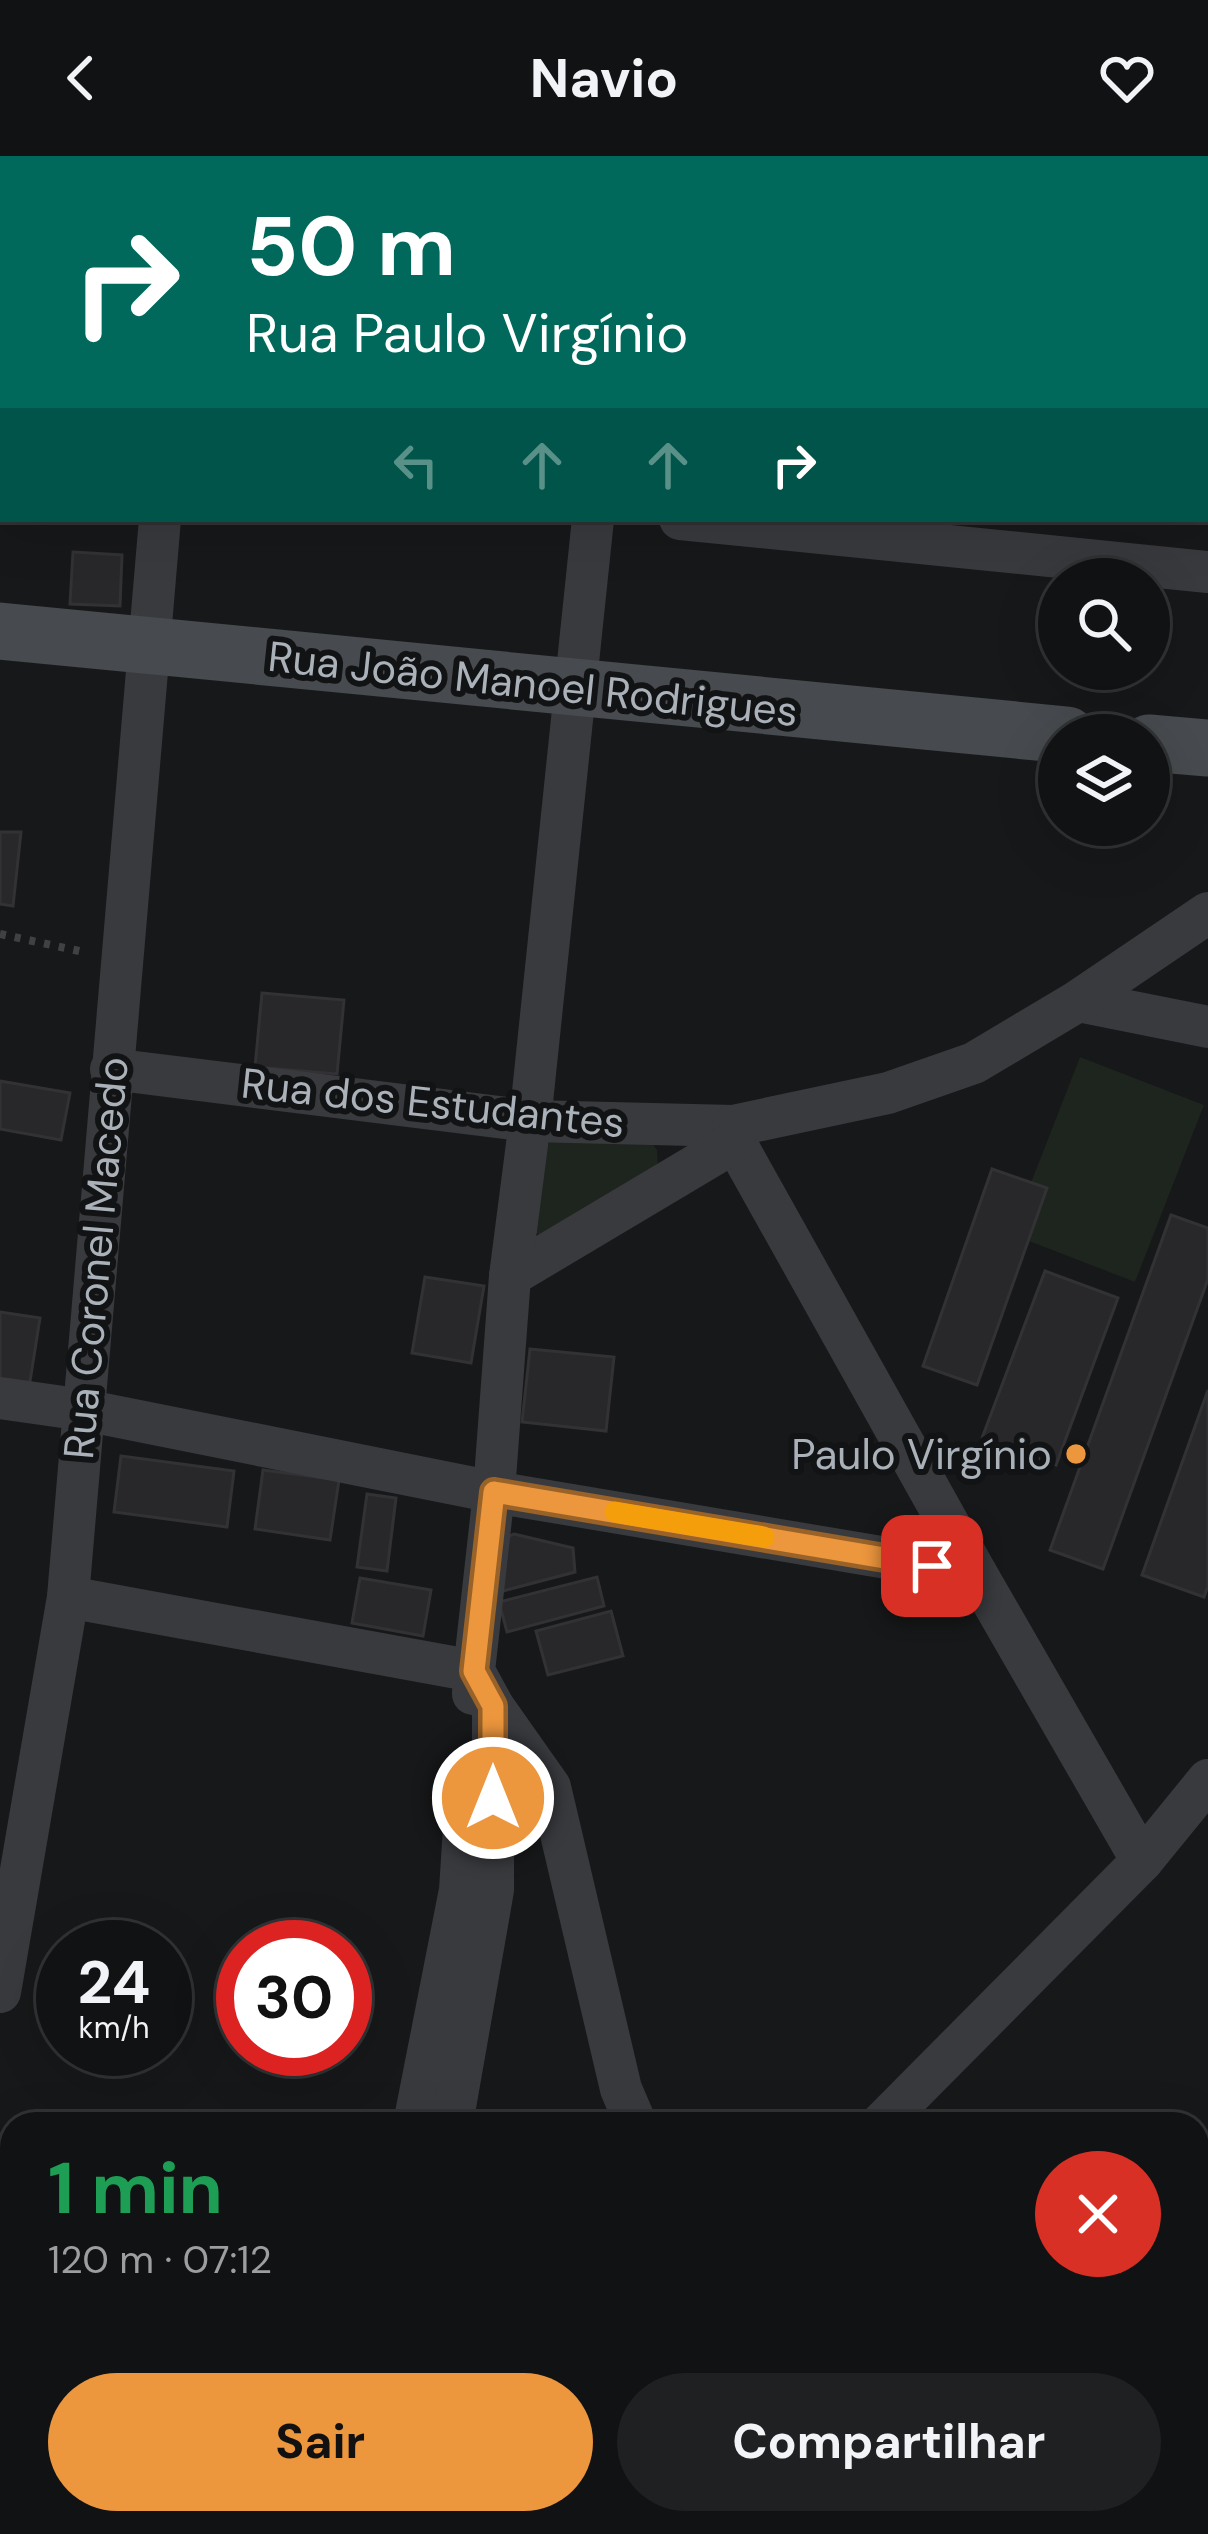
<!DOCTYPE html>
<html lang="pt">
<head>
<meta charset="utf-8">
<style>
  body { margin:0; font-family:"DM Sans",sans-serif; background:#1e2021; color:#f1f3f6; height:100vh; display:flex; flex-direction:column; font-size:45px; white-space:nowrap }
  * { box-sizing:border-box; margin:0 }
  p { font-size:39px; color:#9c9ea0 }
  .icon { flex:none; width:66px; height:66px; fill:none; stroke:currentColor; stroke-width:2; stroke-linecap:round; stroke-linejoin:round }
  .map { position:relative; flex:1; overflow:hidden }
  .drawer { position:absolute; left:0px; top:1956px; width:1209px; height:423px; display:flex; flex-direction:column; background:#111213; border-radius:36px 36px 0 0; box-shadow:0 12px 48px #0002,0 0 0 3px #303233 }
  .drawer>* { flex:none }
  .guide { position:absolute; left:0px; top:0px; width:1209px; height:366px; box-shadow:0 12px 48px #0002,0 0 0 3px #303233; background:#00695c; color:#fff; overflow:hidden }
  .buttons { position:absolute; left:1038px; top:402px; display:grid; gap:24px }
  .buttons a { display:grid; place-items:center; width:132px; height:132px; border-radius:50%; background:#111213; box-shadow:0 12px 48px #0002,0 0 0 3px #303233; font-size:60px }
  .speed { position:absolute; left:36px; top:1764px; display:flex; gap:24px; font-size:60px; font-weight:700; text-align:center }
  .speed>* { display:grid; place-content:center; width:156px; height:156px; border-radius:50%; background:#111213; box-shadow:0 12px 48px #0002,0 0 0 3px #303233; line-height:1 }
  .speed small { font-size:30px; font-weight:400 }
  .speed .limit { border:18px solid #d22; background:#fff; color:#111 }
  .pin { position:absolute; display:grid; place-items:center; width:102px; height:102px; color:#fff; margin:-51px; border-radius:24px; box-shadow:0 6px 18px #0006 }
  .me { position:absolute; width:132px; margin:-66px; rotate:0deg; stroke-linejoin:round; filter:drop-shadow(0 0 9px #0008) }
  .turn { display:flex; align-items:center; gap:42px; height:252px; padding:0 48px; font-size:54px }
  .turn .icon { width:156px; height:156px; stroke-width:2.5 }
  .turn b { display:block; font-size:84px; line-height:102px }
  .lanes { display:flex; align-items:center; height:114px; padding:0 48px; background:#0003; justify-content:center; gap:60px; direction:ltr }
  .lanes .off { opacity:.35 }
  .round { display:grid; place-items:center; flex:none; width:126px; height:126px; border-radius:63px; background:#1e2021 }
  .overview { display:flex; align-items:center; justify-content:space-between; height:204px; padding:0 48px }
  h1 { font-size:72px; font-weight:700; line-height:90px; color:#1e9e55 }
  .cta { display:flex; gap:24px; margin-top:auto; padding:24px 48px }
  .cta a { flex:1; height:138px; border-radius:72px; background:#ec963d; color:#111; font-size:48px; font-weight:700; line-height:138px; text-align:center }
  .cta a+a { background:#1e2021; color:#f1f3f6 }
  header { display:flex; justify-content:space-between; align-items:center; height:156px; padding:0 48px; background:#111213; font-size:54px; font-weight:700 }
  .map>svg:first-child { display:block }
  .green { fill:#1e241e }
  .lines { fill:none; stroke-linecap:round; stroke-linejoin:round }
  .stream { stroke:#2e393d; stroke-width:12 }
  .building { fill:#28282a; stroke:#323235; stroke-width:3 }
  .path { stroke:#3f4245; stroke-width:8; stroke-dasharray:6 9; stroke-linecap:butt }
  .street { stroke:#393a3e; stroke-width:42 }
  .secondary { stroke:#474a4e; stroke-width:57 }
  .route-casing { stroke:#996228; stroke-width:30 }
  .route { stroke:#ec963d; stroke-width:21 }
  .slow { stroke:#f59e0b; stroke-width:21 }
  .poi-dot { fill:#ec963d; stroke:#121314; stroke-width:4.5 }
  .labels { text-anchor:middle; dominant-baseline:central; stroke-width:12; stroke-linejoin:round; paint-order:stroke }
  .street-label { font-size:42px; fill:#aab1b9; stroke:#121314 }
  .poi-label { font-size:42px; fill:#aab1b9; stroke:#121314; text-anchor:end }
</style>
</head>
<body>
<header><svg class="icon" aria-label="back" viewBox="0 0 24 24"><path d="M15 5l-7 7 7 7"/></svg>Navio<svg class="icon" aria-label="heart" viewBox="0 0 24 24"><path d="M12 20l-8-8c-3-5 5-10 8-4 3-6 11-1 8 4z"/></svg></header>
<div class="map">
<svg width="1208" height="2378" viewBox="0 0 1208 2378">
  <rect width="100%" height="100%" fill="#171819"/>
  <!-- green -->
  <g class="green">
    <polygon points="1080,901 1204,949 1135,1126 1011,1078"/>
    <polygon points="555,980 652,987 657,994 658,1009 547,1085 535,1076 545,991"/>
  </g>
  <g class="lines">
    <!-- stream -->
    <polyline class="stream" points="1197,2096 1208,2090"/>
  </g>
  <!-- building -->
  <g class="building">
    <polygon points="73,396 122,399 120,450 70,448"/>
    <polygon points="0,676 21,676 13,750 0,748"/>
    <polygon points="262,837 344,844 337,918 255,911"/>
    <polygon points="0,925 70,937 61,984 0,973"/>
    <polygon points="992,1013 1047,1032 977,1229 923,1210"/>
    <polygon points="1171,1059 1208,1072 1208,1123 1103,1413 1050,1394"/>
    <polygon points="1045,1115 1118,1142 1056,1309 982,1282"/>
    <polygon points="425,1121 484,1130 471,1207 412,1197"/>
    <polygon points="0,1156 40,1162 28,1238 0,1234"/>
    <polygon points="530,1193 614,1201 606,1275 522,1266"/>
    <polygon points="1208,1234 1208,1430 1204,1441 1142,1419"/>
    <polygon points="121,1300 234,1315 227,1371 114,1356"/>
    <polygon points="263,1314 339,1324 330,1384 255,1373"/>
    <polygon points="367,1338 396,1342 387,1415 357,1411"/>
    <polygon points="514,1378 573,1392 575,1416 499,1436 503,1383"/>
    <polygon points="597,1421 604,1450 507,1476 499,1446"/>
    <polygon points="360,1422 431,1434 423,1480 352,1467"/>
    <polygon points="611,1455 623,1500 548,1519 536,1475"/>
    <polygon points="0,2157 12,2160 12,2220 0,2218"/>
  </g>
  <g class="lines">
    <!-- path -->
    <polyline class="path" points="0,778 84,796"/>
    <!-- street -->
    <g class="street">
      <polyline points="608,3 608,0"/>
      <polyline points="0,248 3,249"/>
      <polyline points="680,363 1208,416"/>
      <polyline points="1078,845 1208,871"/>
      <polyline points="111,913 530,965 733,970 888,937 974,907 1078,845 1208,757"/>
      <polyline points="733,970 735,986 976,1417 1142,1705"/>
      <polyline points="510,1120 735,986"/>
      <polyline points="0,1242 84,1254 494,1336 976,1417"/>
      <polyline points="68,1441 474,1515 473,1538"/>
      <polyline points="493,1550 550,1631 621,1933 636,1968"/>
      <polyline points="0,1836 68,1441 160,363"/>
      <polyline points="414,1968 460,1734 467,1625"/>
      <polyline points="452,1968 493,1734 493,1550 474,1515 494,1336 510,1120 530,965 593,363"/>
      <polyline points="881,1968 1142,1705 1208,1624"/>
      <polyline points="283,2378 287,2367"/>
      <polyline points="335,2378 339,2367"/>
      <polyline points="779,2378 799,2367"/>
    </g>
    <!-- secondary -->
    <g class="secondary">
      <polyline points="0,475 1067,579"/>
      <polyline points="1149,587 1208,592"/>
    </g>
  </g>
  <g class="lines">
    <defs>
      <polyline id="route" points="493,1642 493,1550 474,1515 494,1336 932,1410"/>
    </defs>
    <!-- route casing -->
    <use href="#route" class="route-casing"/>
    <!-- route -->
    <use href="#route" class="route"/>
    <!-- slow -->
    <polyline class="slow" points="615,1356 764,1381"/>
  </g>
  <!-- markers -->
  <circle class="poi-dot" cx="1076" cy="1298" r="12"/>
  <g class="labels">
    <!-- street labels -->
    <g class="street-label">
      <text transform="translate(533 528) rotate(6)">Rua João Manoel Rodrigues</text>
      <text transform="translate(433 947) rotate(6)">Rua dos Estudantes</text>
      <text transform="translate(96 1102) rotate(-85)">Rua Coronel Macedo</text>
    </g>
    <!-- poi labels -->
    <g class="poi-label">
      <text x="1052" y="1298">Paulo Virgínio</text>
    </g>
  </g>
</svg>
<div class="buttons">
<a><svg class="icon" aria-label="search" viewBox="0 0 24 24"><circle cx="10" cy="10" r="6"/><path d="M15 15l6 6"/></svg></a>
<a><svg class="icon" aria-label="layers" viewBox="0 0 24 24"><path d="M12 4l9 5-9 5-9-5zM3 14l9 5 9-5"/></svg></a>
</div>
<div class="speed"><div>24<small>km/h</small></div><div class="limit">30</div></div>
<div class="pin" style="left:932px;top:1410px;background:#d93025"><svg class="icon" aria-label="arrive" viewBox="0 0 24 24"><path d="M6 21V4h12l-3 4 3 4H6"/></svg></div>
<svg class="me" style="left:493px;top:1642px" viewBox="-20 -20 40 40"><circle r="17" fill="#ec963d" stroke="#fff" stroke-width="3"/><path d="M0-11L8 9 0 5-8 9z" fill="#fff"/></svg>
<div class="guide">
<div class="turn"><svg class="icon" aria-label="right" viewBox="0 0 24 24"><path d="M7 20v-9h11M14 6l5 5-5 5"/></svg><div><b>50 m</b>Rua Paulo Virgínio</div></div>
<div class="lanes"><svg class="icon off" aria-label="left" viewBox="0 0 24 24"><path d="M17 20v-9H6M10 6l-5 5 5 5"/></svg><svg class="icon off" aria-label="ahead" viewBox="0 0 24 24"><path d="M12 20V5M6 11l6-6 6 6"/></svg><svg class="icon off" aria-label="ahead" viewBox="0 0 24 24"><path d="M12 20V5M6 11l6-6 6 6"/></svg><svg class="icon" aria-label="right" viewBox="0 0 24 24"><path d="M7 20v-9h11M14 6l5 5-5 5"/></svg></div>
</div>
<section class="drawer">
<div class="overview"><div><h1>1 min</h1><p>120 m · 07:12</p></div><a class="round" style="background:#d93025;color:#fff"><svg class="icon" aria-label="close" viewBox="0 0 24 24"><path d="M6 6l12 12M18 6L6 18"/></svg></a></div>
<div class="cta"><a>Sair</a><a>Compartilhar</a></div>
</section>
</div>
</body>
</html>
